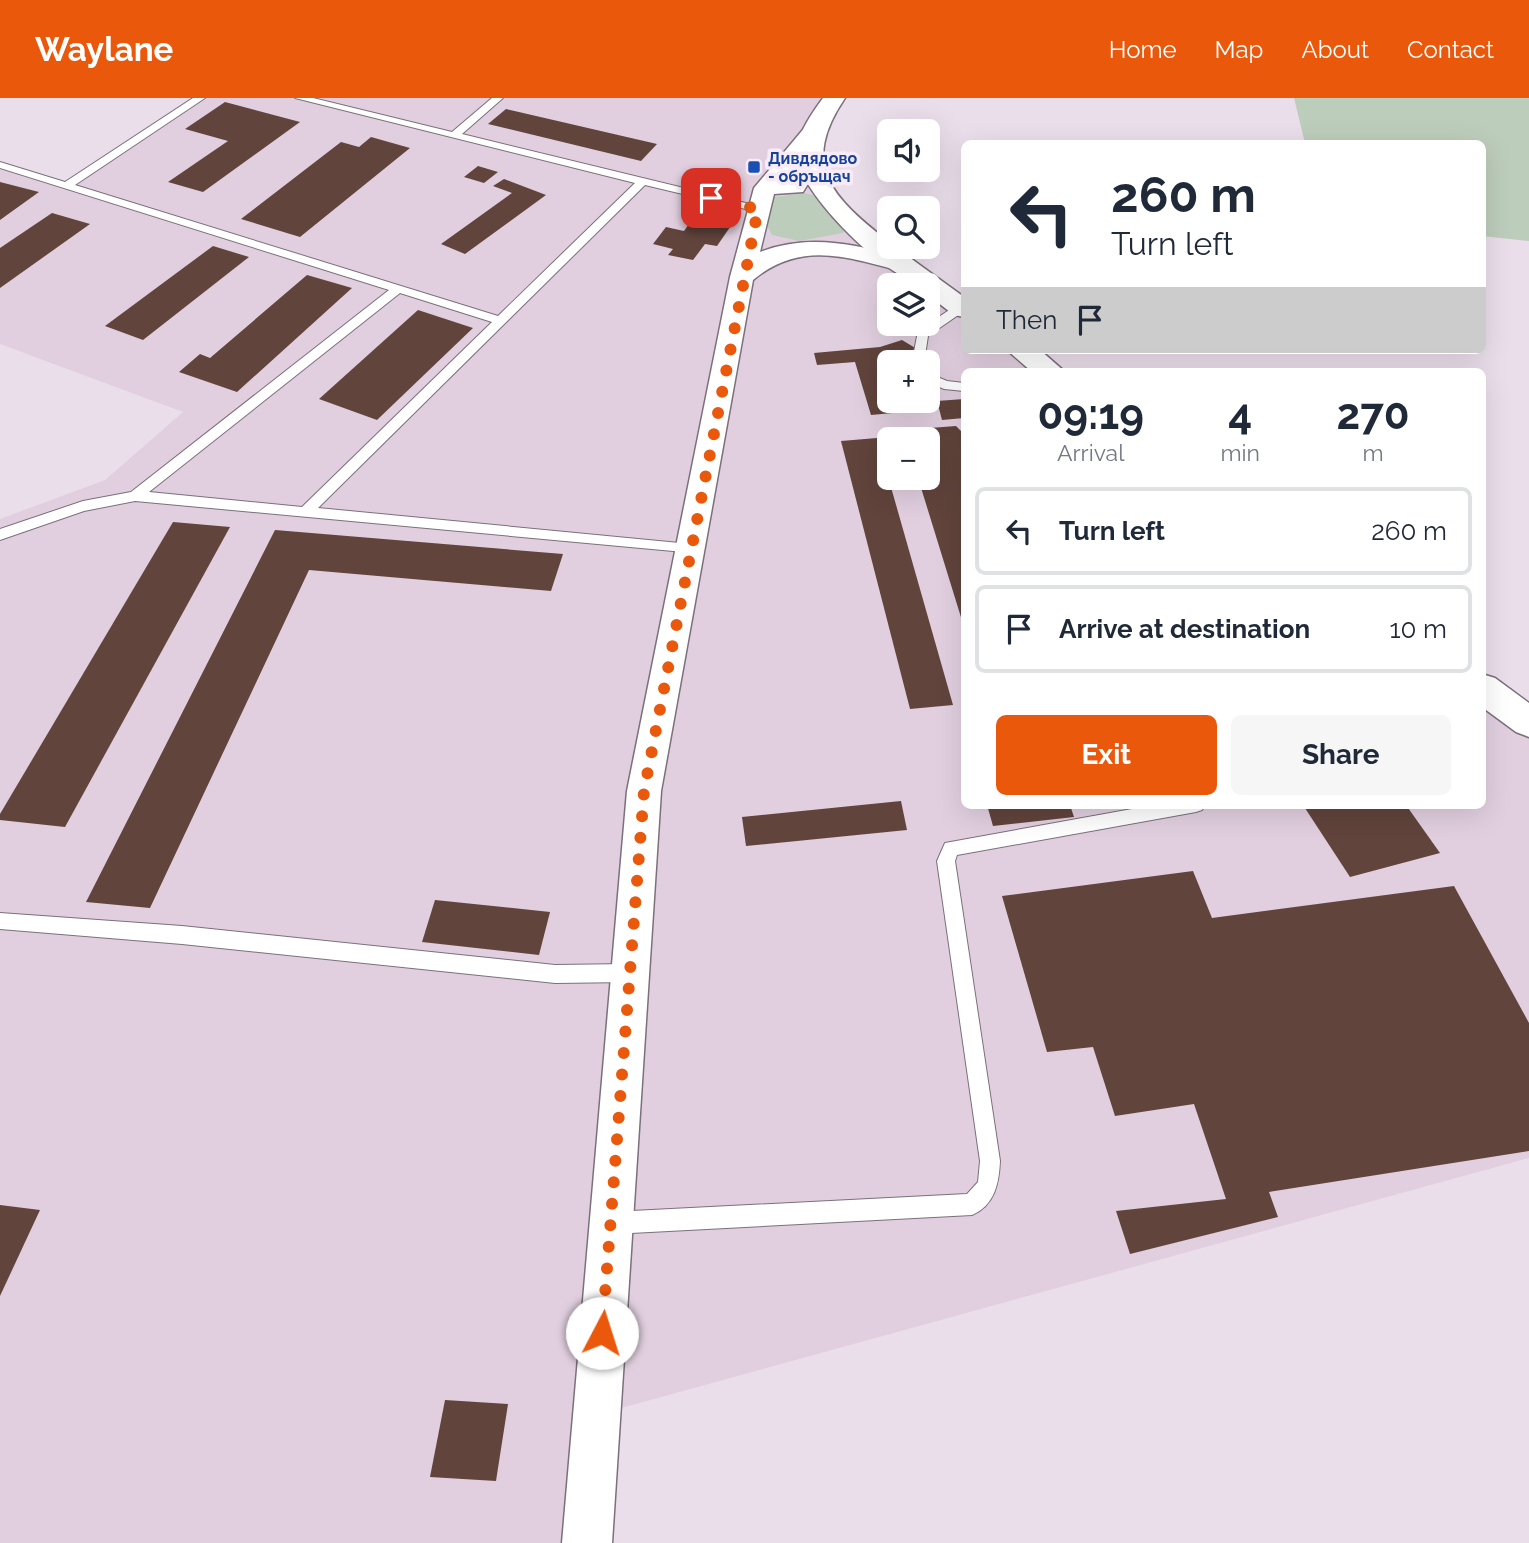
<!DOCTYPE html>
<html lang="en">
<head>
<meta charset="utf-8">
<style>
  body { margin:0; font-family:Raleway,sans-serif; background:#f6f6f7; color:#1f2937; height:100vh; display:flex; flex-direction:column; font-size:26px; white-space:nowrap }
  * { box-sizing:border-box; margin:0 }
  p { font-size:23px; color:#747a83 }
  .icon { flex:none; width:38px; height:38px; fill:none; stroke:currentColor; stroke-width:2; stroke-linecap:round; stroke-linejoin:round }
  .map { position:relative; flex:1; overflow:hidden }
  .details { position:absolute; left:961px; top:270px; width:525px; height:441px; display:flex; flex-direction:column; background:#fff; border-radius:10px; box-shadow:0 7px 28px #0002 }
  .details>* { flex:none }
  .hud { position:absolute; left:961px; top:42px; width:525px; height:214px; border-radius:10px; box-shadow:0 7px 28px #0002; background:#fff; color:#1f2937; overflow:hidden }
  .controls { position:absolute; left:877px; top:21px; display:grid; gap:14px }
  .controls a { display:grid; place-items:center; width:63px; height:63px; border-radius:10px; background:#fff; box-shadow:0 7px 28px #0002; font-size:35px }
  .pin { position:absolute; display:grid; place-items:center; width:60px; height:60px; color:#fff; margin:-30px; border-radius:14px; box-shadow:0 4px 10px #0006 }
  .me { position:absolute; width:77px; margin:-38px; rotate:5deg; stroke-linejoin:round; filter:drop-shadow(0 0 5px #0008) }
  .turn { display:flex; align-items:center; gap:24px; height:147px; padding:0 35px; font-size:32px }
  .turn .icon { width:91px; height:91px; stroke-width:2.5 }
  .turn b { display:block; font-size:49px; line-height:60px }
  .then { display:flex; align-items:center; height:66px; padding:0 35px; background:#0003; gap:14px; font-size:26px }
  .eta { display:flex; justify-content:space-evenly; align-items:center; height:119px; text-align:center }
  .eta b { font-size:42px; font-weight:700; line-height:49px }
  .primary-button { display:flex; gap:14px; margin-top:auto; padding:14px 35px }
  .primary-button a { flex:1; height:80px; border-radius:10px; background:#ea580c; color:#fff; font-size:28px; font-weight:700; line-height:80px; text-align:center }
  .primary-button a+a { background:#f6f6f7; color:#1f2937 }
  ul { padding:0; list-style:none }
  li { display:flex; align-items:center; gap:21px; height:88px; margin:0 14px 10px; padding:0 21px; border:4px solid #e0e1e3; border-radius:10px }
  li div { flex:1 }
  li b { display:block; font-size:26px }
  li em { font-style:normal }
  header { display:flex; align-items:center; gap:42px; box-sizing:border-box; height:98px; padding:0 35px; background:#ea580c; color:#fff }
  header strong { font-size:33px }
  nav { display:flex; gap:38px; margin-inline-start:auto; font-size:24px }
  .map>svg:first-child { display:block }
  .industrial { fill:#e1cfdf; fill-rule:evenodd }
  .green { fill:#bdcdbb }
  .building { fill:#61443c }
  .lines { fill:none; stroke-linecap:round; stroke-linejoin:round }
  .lane-casing { stroke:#7b707b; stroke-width:2 }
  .street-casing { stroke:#7b707b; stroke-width:3 }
  .secondary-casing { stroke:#7b707b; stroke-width:3 }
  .lane { fill:#fff; fill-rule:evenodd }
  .street { fill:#fff; fill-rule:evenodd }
  .secondary { fill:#fff; fill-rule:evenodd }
  .route { stroke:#ea580c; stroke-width:12; stroke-dasharray:0 21.6 }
  .transit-dot { fill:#1a4fb4; stroke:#f8ebf8; stroke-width:2.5 }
  .labels { text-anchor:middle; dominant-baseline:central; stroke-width:7; stroke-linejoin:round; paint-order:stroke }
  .far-transit-label { font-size:16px; font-weight:bold; fill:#164399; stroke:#f8ebf8; text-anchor:start }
</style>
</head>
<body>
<header>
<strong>Waylane</strong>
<nav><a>Home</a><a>Map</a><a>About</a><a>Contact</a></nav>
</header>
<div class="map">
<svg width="1529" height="1445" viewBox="0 0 1529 1445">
  <rect width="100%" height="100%" fill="#ebdeeb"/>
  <!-- industrial -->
  <path class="industrial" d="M200,0H834L810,64L850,124L964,211V252H1020L1049,273H964V707H1482V592L1529,626V1060L596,1317L587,1445H0V421L105,382L183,314L0,246V68L67,87ZM889,187H928V226H889ZM889,264H928V303H889ZM889,341H928V380H889Z"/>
  <!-- green -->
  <g class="green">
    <polygon points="1294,0 1529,0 1529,143 1482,138 1482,46 1305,45"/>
    <polygon points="804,95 828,100 850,124 843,135 799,143 772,137 758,111 774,99"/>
  </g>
  <!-- building -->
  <g class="building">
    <polygon points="225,4 300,24 203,94 168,84 228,43 185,31"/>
    <polygon points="506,11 657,46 641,63 488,26"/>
    <polygon points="371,39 410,50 300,139 241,121 341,44 359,49"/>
    <polygon points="478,68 498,74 484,85 464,79"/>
    <polygon points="504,81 546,97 465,156 441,146 512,95 493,88"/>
    <polygon points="0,84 39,94 0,122"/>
    <polygon points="701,109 739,116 717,148 705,146 693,162 668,157 673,151 653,146 666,129 684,133"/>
    <polygon points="52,115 90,126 0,190 0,150"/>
    <polygon points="213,148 249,159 143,242 105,228"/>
    <polygon points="307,177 352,190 237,294 179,274 200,256 210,260"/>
    <polygon points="418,212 473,230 377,322 319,301"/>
    <polygon points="902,242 917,251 898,264 889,264 889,303 911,303 914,313 871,317 855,264 817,267 814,255 880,249"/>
    <polygon points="964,301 964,320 942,322 937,303"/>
    <polygon points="956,328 964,336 964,529 918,380 928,380 928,341 908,341 917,331"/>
    <polygon points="877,340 953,607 910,611 841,343"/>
    <polygon points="173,424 230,429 65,729 0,722 0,716"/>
    <polygon points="275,432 563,456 551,493 309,472 150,810 86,804"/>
    <polygon points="901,703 907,732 746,748 742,719"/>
    <polygon points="987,707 1070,707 1074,719 993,728"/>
    <polygon points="1303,707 1406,707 1440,755 1350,779"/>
    <polygon points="1193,773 1212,820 1454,788 1529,925 1529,1053 1269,1094 1278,1119 1130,1156 1116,1113 1226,1101 1194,1006 1115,1018 1093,949 1047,954 1002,798"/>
    <polygon points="435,802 550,814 539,857 422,844"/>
    <polygon points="0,1107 40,1112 0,1198"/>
    <polygon points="445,1302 508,1306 496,1383 430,1379"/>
  </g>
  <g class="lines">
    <defs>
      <g id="lane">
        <path d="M193,0H205L75,87L498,218L635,85L295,0H313L452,34L492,0H503L462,36L762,109L764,111L758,114L645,87L318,410L690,446L695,447V455L135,403L84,413L0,442V431L12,427L83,403L131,394L389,192L0,70V64L65,84ZM400,195L492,224L302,409L149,394Z"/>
        <polygon points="958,206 964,206 964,213 928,238 924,264 912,264 918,233"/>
        <polygon points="928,275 947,283 964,285 964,293 944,291 928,284"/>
        <path d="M1154,707H1205L1202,712L1196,714L957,757L955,763L1000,1063C999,1085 995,1107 972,1117L612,1136L604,1133L601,1125L604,1117L612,1114L967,1096L978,1084L980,1063L937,763L945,745Z"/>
        <polygon points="0,815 182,828 555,867 630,866 637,869 640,875 637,881 630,884 555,885 182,846 0,831"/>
      </g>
      <path id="street" d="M813,26L823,32L783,83H788L802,59H818L821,64L803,94L774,96L760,154C812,134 862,148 913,162L917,167L913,172L905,174C849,160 802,141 753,182L661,693L612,1445H562L627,693L730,179L754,90L806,28Z"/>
      <g id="secondary">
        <path d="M823,0H845C799,68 832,99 889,144V149H895L964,199V219L954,217L928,197V187C892,187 806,101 798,64C793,41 810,18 823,0Z"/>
        <polygon points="1007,252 1040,252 1064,273 1031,273"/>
        <polygon points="1482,576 1495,580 1529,605 1529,639 1516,634 1482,609"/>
      </g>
    </defs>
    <!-- lane casing -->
    <use href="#lane" class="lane-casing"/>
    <!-- street casing -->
    <use href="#street" class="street-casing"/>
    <!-- secondary casing -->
    <use href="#secondary" class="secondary-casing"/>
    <!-- lane -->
    <use href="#lane" class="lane"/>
    <!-- street -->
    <use href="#street" class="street"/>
    <!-- secondary -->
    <use href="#secondary" class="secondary"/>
  </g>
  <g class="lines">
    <!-- route -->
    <polyline class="route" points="602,1235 644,693 758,111 711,100"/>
  </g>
  <!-- markers -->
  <rect class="transit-dot" x="747" y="62" width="14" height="14" rx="3.5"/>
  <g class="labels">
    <!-- far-transit labels -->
    <g class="far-transit-label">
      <text x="768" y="60">Дивдядово<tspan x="768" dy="18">- обръщач</tspan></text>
    </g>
  </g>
</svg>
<div class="controls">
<a><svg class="icon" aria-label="sound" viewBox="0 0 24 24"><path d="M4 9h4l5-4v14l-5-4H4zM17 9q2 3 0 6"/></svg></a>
<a><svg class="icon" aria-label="search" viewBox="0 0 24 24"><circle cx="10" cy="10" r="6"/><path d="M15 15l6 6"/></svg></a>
<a><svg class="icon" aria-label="layers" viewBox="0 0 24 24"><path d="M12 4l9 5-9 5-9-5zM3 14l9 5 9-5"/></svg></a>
<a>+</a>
<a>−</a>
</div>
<div class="pin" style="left:711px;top:100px;background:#d93025"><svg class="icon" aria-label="arrive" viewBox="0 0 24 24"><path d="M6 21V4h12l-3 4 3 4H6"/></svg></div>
<svg class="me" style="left:602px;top:1235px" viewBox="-20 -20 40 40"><circle r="19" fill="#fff"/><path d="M0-13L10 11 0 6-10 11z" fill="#ea580c"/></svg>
<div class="hud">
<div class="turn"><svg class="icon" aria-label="left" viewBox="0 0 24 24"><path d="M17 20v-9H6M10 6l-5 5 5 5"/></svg><div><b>260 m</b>Turn left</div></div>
<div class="then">Then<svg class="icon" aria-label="arrive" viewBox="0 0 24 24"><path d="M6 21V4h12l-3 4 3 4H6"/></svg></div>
</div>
<section class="details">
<div class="eta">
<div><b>09:19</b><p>Arrival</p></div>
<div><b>4</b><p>min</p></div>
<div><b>270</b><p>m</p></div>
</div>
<ul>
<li><svg class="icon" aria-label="left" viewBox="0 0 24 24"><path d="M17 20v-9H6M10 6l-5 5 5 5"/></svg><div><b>Turn left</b></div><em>260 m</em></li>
<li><svg class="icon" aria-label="arrive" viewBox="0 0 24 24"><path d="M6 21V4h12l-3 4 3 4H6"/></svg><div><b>Arrive at destination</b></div><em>10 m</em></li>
</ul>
<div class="primary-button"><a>Exit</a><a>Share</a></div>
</section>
</div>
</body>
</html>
